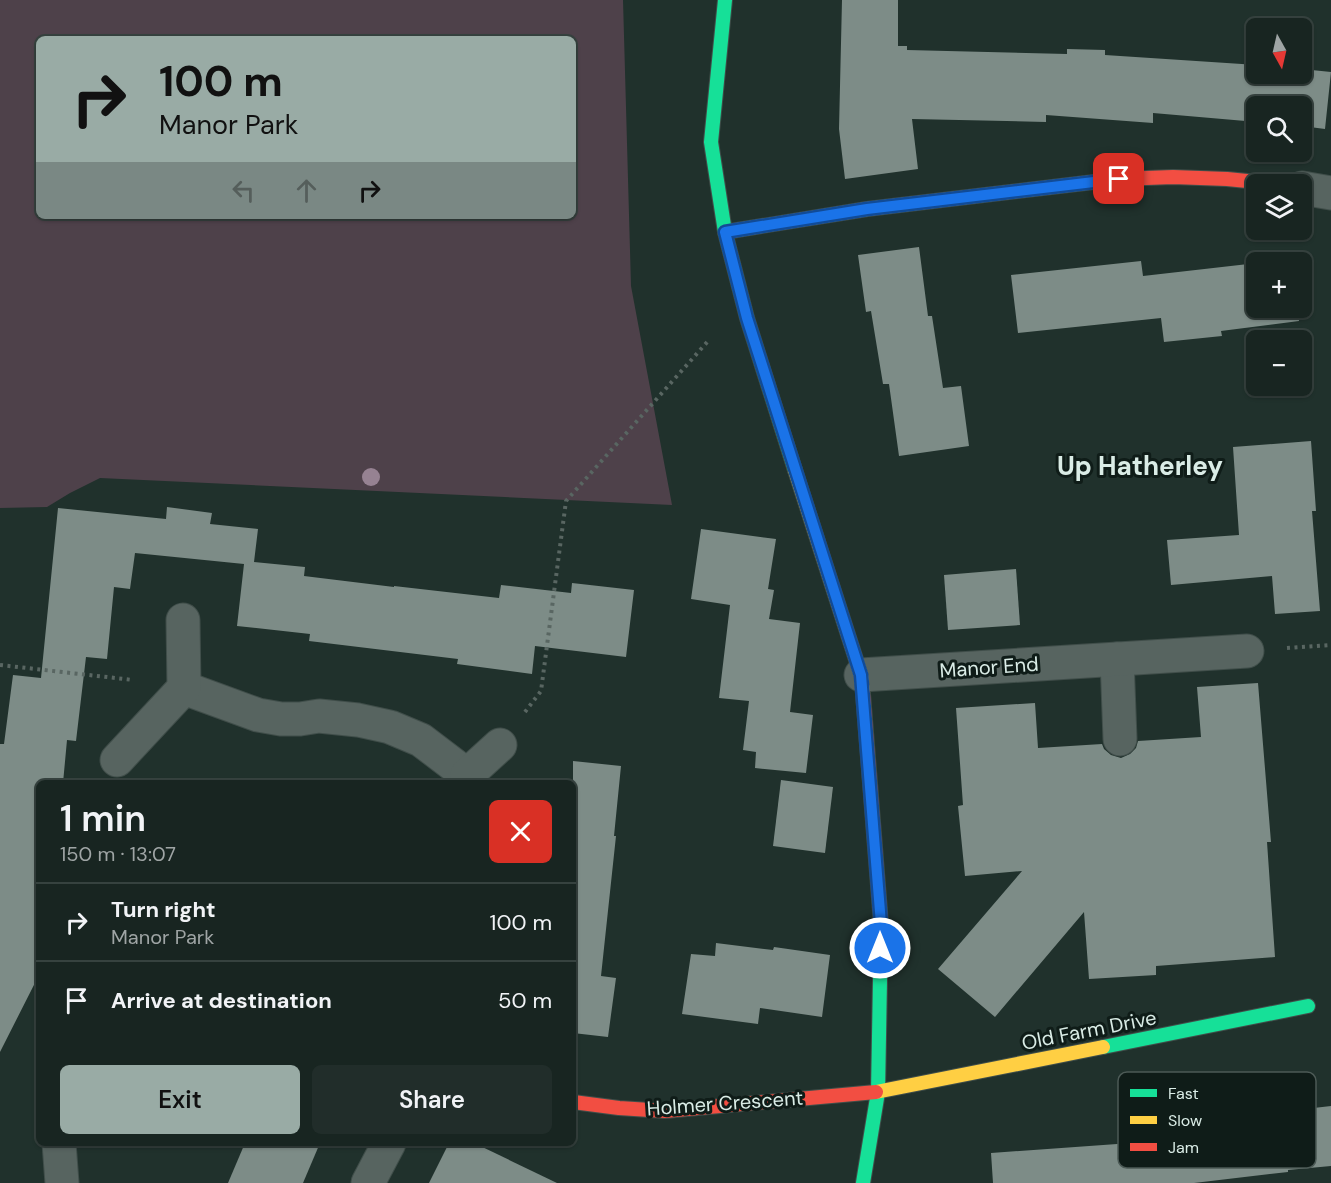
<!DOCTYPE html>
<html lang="en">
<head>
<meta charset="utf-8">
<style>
  body { margin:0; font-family:"DM Sans",sans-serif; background:#212d2a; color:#f1f3f6; height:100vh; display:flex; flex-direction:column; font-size:22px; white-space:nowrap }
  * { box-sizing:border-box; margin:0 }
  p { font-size:20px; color:#9fa5a5 }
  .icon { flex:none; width:33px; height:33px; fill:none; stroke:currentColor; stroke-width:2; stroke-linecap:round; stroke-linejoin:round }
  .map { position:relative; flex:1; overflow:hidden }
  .panel { position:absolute; left:36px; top:780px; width:540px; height:366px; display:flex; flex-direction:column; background:#182521; border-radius:9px; box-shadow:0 2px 4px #0004,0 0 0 2px #36423f }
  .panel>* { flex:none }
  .guide { position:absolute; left:36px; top:36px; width:540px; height:183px; border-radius:9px; box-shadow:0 2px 4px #0004,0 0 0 2px #36423f; background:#99aba5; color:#111; overflow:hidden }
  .needle { width:39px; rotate:172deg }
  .controls { position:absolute; left:1246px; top:18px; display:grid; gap:12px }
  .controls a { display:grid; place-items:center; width:66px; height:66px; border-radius:9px; background:#182521; box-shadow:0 2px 4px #0004,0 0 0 2px #36423f; font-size:30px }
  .pin { position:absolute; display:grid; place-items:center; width:51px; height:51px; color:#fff; margin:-26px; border-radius:12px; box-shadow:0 3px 9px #0006 }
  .me { position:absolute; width:66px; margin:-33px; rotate:0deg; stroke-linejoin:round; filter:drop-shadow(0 0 4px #0008) }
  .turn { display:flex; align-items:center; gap:21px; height:126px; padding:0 24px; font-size:27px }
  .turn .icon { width:78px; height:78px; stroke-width:2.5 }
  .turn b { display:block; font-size:42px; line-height:51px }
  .lanes { display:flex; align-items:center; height:57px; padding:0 24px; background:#0003; justify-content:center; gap:30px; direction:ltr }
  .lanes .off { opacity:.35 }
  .round { display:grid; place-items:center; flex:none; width:63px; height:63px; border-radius:9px; background:#212d2a }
  .headline { display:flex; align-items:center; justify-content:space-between; height:102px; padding:0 24px }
  h1 { font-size:36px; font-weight:600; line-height:45px }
  .primary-button { display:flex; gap:12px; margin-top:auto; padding:12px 24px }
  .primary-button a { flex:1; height:69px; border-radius:9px; background:#99aba5; color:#111; font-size:24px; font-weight:600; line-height:69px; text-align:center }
  .primary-button a+a { background:#212d2a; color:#f1f3f6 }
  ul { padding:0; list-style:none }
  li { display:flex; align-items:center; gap:18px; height:78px; padding:0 24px; border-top:2px solid #36423f }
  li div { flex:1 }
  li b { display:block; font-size:22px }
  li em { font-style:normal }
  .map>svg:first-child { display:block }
  .green { fill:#4e414a; fill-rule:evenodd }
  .building { fill:#7d8c87 }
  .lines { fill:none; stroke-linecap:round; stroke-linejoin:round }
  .street-casing { stroke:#404e4a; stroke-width:35 }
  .fast-casing { stroke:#404e4a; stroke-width:16 }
  .slow-casing { stroke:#404e4a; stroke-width:16 }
  .jam-casing { stroke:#404e4a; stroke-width:16 }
  .path { stroke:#596662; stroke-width:4; stroke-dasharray:3 4.5; stroke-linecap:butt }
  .street { stroke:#576460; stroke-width:33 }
  .fast { stroke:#16e098; stroke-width:14 }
  .slow { stroke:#ffcf43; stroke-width:14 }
  .jam { stroke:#f24e42; stroke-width:14 }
  .tree { fill:#968292 }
  .route-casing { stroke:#114b97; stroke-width:15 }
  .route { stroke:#1a73e8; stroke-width:10 }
  .labels { text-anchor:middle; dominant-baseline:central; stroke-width:6; stroke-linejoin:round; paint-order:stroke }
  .street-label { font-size:20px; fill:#daece6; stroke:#0f1c18 }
  .district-label { font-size:26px; font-weight:bold; fill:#daece6; stroke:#0f1c18 }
  .key { fill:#0f1c18; stroke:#4c5a56; stroke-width:1.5 }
  .key-label { font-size:16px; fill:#daece6 }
</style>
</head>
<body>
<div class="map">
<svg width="1331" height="1183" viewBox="0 0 1331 1183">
  <rect width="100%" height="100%" fill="#20312c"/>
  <!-- green -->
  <path class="green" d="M0,0H623L631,286L672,505L100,478L70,493L47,507L0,508ZM39,39H573V216H39Z"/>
  <!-- building -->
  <g class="building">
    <polygon points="842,0 898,0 898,46 907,46 907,50 1067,54 1067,49 1105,50 1105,55 1257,65 1257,74 1302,74 1302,69 1331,72 1325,129 1302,126 1302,106 1257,106 1257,122 1153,113 1153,123 1046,115 1046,122 912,119 918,169 845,179 839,129"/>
    <polygon points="919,247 928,316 932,316 943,388 961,386 969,446 899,456 889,384 883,384 871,311 866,312 858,255"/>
    <polygon points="1141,261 1143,276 1257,263 1257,308 1298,308 1299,321 1221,331 1222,336 1164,342 1161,318 1018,333 1011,275"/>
    <polygon points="1311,441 1316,511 1312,511 1320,611 1275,614 1272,576 1171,585 1167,540 1239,535 1233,447"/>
    <polygon points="167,507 212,513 210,524 258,529 254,562 305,567 304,576 394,587 394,586 499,598 501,585 571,593 572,583 634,590 626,657 535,646 532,674 457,664 458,659 309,641 310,634 237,626 244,564 135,553 130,589 114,587 107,659 86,657 76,741 67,740 63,783 39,783 39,975 0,1052 0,744 4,744 13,675 41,678 58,508 166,519"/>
    <polygon points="701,529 776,539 768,589 774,590 769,619 800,623 790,712 813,715 806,773 755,768 756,752 743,750 749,701 719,698 730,605 691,599"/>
    <polygon points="1016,569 1020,625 948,630 944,575"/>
    <polygon points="1258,683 1271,842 1267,842 1275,957 1156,966 1156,975 1089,979 1084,912 995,1017 938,969 1022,871 965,876 958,806 963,805 956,708 1035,703 1038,748 1102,744 1104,749 1111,755 1121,758 1130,754 1136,748 1138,741 1201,737 1197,687"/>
    <polygon points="573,761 621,766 614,836 616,836 601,976 616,978 608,1037 573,1033"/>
    <polygon points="781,780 833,787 825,853 773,846"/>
    <polygon points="716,943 773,950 774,947 830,955 822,1017 760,1008 758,1024 682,1014 691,954 715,956"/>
    <polygon points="1331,1106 1331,1166 1288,1170 1288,1172 1194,1183 993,1183 991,1153 1131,1143 1132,1148 1227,1137 1225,1118"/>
    <polygon points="245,1143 320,1143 303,1183 228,1183"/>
    <polygon points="449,1143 474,1143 557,1183 429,1183"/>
  </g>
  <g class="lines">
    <defs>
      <g id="street">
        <polyline points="1302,188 1331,193"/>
        <polyline points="1117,659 1120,739"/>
        <polyline points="861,675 1247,651"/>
        <polyline points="184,688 258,715 281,719 300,719 319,716 358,720 390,727 421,740 467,775"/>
        <polyline points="117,760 184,688 183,620"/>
        <polyline points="466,783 467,775 500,745"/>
        <polyline points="59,1143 62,1183"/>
        <polyline points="368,1183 389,1143"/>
      </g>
      <g id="fast">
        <polyline points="725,0 711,142 725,232 747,318 795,470"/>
        <polyline points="1103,1047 1308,1006"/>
        <polyline points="863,1183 878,1092 881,924"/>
      </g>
      <g id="slow">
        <polyline points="725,232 867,209 1119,179"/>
        <polyline points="795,470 861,675 863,694"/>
        <polyline points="876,1092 1103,1047"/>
      </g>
      <g id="jam">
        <polyline points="1119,179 1173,177 1227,179 1278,184"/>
        <polyline points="863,694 881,924"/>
        <polyline points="573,1102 619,1108 665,1111 876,1092"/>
      </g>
    </defs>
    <!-- street casing -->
    <use href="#street" class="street-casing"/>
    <!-- fast casing -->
    <use href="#fast" class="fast-casing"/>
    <!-- slow casing -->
    <use href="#slow" class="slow-casing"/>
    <!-- jam casing -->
    <use href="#jam" class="jam-casing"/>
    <!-- path -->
    <g class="path">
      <polyline points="1287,648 1331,645"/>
      <polyline points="0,665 133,680"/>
      <polyline points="525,712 541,691 566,501 709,340"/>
    </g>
    <!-- street -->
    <use href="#street" class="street"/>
    <!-- fast -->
    <use href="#fast" class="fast"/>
    <!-- slow -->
    <use href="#slow" class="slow"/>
    <!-- jam -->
    <use href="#jam" class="jam"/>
  </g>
  <!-- trees -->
  <circle class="tree" cx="371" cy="477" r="9"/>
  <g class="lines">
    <defs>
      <polyline id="route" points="880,948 881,924 861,675 747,318 725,232 867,209 1119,179"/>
    </defs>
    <!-- route casing -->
    <use href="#route" class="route-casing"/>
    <!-- route -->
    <use href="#route" class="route"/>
  </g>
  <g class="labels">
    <!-- street labels -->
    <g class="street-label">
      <text transform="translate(989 667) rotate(-4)">Manor End</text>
      <text transform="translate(1089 1030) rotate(-11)">Old Farm Drive</text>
      <text transform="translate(725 1103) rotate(-4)">Holmer Crescent</text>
    </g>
    <!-- district labels -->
    <g class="district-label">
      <text x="1140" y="466">Up Hatherley</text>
    </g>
  </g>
  <!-- legend -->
  <rect x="1118" y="1072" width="198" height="96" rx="9" class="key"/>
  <rect x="1130" y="1089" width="27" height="8" fill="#16e098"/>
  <rect x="1130" y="1116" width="27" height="8" fill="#ffcf43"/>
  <rect x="1130" y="1143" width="27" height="8" fill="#f24e42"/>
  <g class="key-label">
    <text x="1168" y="1099">Fast</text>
    <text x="1168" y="1126">Slow</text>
    <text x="1168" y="1153">Jam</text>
  </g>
</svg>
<div class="controls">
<a><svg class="needle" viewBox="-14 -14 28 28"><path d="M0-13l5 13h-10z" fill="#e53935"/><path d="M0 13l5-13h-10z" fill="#9fa5a5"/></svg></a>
<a><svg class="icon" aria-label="search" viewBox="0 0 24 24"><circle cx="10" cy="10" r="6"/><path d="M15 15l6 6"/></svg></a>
<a><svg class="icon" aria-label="layers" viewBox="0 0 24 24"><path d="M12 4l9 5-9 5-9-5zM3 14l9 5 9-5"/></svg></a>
<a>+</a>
<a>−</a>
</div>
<div class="pin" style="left:1119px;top:179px;background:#d93025"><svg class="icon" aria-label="arrive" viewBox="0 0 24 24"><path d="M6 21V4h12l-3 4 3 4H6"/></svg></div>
<svg class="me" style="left:880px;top:948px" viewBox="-20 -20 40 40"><circle r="17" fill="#1a73e8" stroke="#fff" stroke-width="3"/><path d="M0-11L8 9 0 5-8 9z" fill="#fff"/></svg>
<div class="guide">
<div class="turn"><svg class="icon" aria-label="right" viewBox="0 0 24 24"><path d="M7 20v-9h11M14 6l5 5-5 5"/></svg><div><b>100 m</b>Manor Park</div></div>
<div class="lanes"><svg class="icon off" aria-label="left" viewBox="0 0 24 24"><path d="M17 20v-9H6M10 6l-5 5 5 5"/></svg><svg class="icon off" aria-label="ahead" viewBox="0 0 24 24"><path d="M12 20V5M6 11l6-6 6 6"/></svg><svg class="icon" aria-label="right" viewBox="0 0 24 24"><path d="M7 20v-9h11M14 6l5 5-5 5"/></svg></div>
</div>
<section class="panel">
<div class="headline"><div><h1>1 min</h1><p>150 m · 13:07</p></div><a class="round" style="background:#d93025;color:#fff"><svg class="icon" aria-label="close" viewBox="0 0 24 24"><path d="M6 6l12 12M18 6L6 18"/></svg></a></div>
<ul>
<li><svg class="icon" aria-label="right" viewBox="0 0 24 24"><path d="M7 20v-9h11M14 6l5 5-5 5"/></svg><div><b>Turn right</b><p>Manor Park</p></div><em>100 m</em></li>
<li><svg class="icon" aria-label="arrive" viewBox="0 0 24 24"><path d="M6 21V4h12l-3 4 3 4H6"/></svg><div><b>Arrive at destination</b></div><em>50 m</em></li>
</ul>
<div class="primary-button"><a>Exit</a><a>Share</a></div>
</section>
</div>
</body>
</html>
